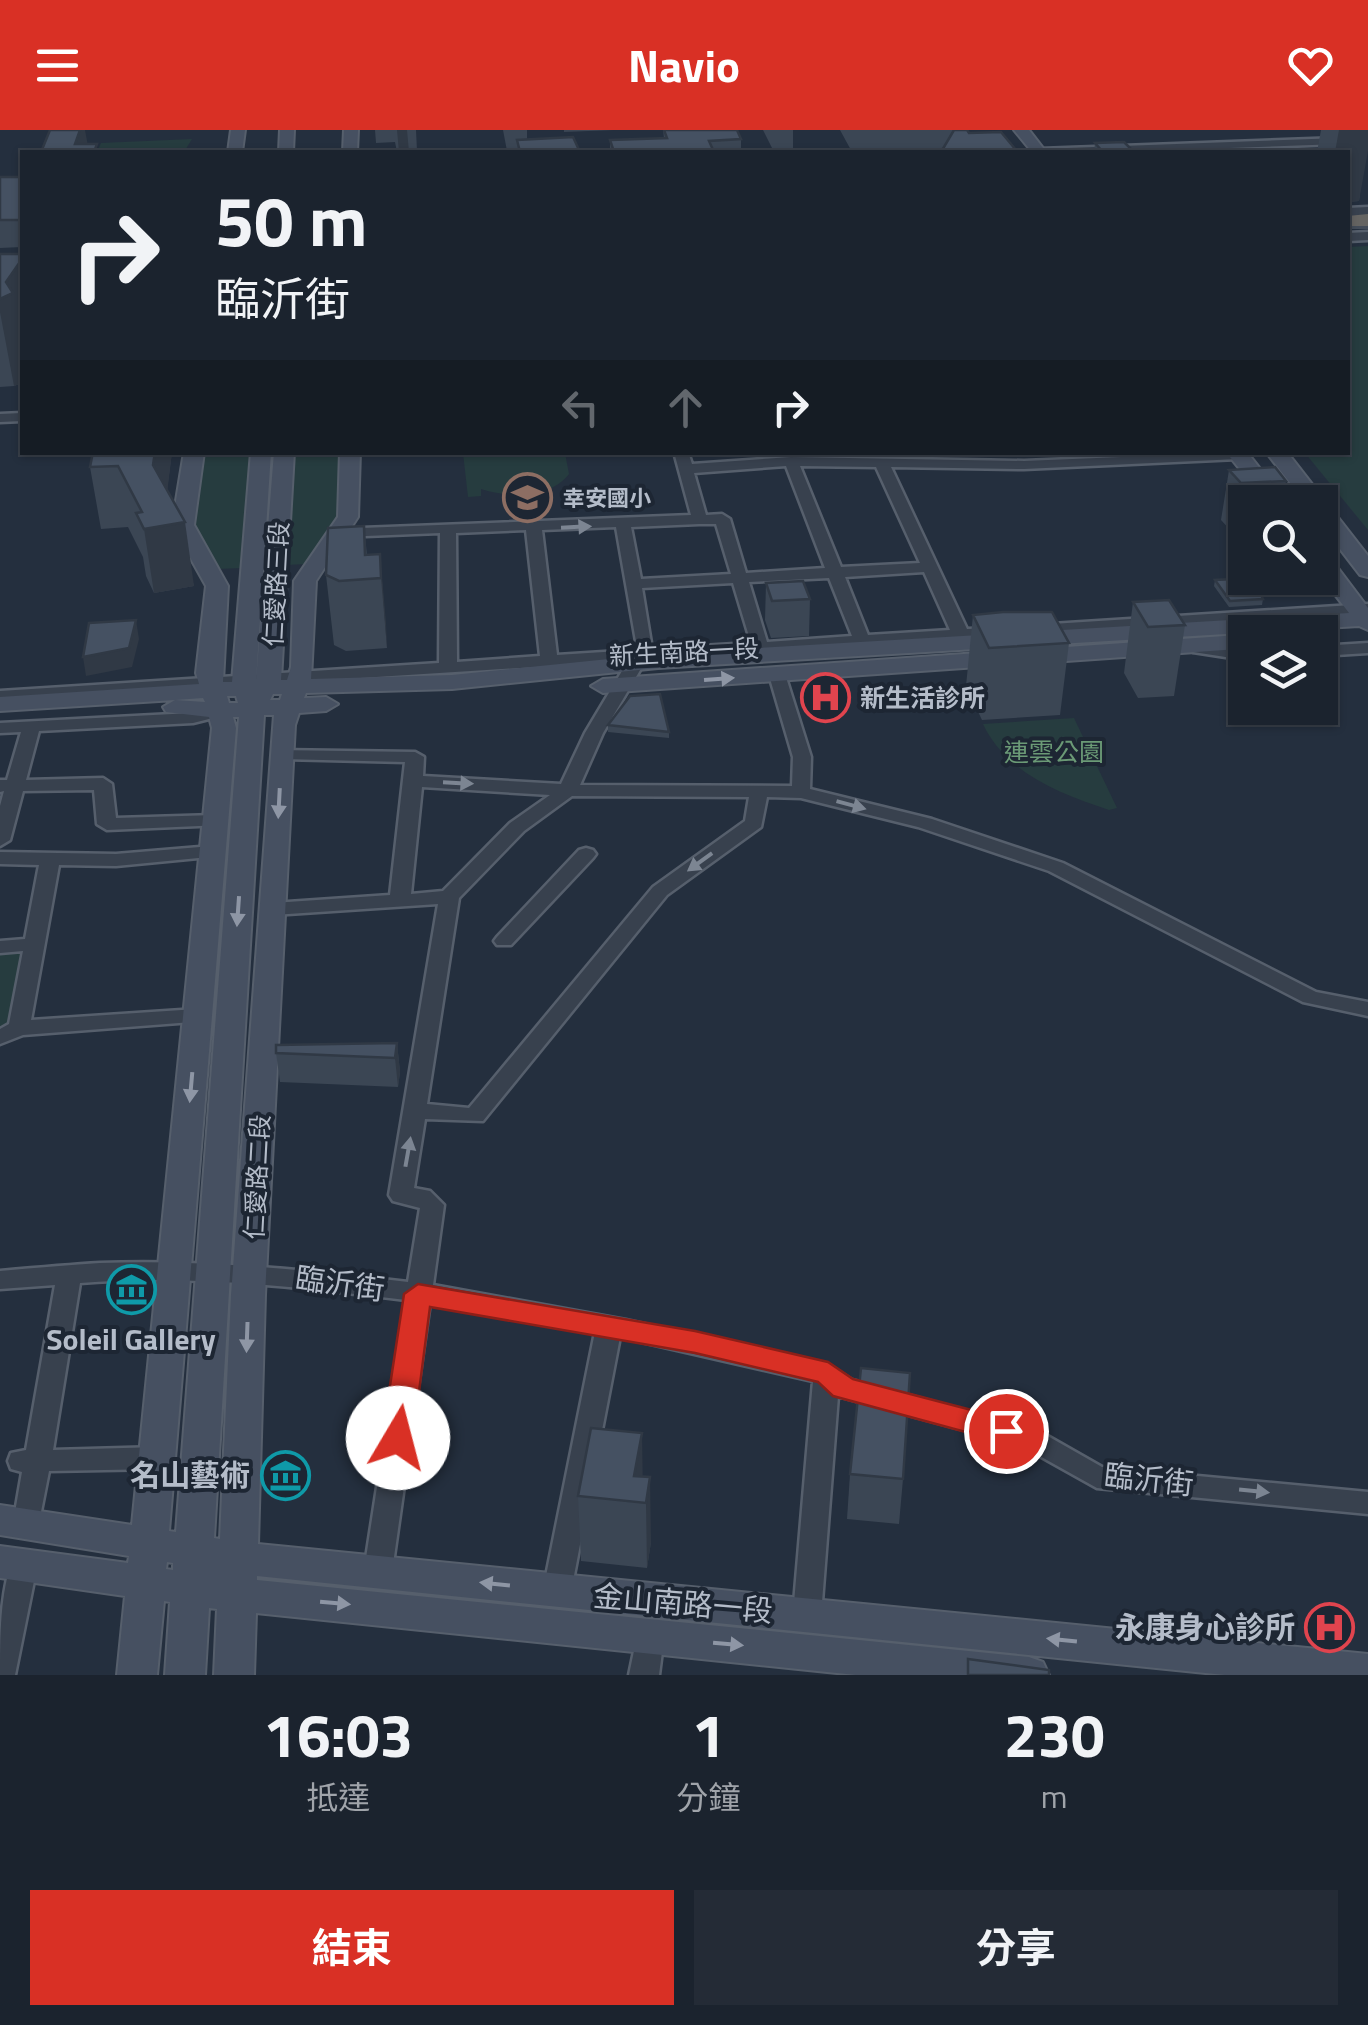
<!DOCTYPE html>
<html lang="zh-TW">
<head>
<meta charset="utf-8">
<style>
  body { margin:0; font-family:"Titillium Web","Noto Sans TC",sans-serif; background:#242b36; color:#f1f3f6; height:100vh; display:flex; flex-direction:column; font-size:38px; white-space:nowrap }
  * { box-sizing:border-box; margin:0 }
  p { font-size:32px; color:#a0a4aa }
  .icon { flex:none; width:55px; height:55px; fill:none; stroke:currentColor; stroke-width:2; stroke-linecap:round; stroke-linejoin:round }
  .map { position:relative; height:1545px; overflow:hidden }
  .side { display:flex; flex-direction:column; background:#1b232e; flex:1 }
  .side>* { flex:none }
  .guide { position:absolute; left:20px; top:20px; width:1330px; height:305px; border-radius:0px; box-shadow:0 2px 8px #0004,0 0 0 2px #39404a; background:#1b232e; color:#f1f3f6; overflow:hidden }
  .fabs { position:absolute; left:1228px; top:355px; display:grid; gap:20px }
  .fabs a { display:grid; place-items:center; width:110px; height:110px; border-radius:0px; background:#1b232e; box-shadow:0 2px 8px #0004,0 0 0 2px #39404a; font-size:50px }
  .pin { position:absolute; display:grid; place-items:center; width:85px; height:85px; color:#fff; margin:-42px; border:5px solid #fff; border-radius:50%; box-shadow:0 2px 10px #0007 }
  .me { position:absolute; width:110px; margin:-55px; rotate:8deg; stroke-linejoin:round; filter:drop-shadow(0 0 8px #0008) }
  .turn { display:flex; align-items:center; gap:35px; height:210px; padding:0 30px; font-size:45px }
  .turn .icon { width:130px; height:130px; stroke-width:2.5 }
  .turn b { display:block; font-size:70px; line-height:85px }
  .lanes { display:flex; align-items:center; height:95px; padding:0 30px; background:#0003; justify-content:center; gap:50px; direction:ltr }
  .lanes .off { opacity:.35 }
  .eta { display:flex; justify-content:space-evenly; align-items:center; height:170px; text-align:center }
  .eta b { font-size:60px; font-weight:700; line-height:70px }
  .primary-button { display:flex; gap:20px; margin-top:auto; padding:20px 30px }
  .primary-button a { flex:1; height:115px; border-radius:0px; background:#d93025; color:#fff; font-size:40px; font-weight:700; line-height:115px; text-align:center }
  .primary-button a+a { background:#242b36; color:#f1f3f6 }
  header { display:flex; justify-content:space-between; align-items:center; height:130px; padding:0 30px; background:#d93025; color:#fff; font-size:45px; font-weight:700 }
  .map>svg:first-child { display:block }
  .green { fill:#263c3f }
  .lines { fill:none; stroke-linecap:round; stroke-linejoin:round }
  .minor-casing { stroke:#565f6c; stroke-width:5 }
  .tertiary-casing { stroke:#565f6c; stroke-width:5 }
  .secondary-casing { stroke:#565f6c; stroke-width:4 }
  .trunk-casing { stroke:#434c59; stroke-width:6 }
  .minor { fill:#38414e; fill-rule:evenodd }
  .tertiary { fill:#38414e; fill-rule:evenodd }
  .secondary { fill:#465061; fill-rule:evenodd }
  .trunk { fill:#656462; fill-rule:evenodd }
  .wall { fill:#3b4654 }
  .shaded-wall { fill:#303945 }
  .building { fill:#455162; stroke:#303945; stroke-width:2.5 }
  .oneway { fill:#7c8592 }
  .oneway2 { fill:#8e96a5 }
  .route { fill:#d93025; stroke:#8d1f18; stroke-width:2.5 }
  .labels { text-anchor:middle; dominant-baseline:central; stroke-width:8; stroke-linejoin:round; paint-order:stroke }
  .far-poi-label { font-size:22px; font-weight:bold; fill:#b4bcc9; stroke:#1d2633; text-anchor:start }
  .street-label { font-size:25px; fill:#b4bcc9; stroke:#1d2633 }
  .poi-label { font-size:25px; font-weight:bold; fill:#b4bcc9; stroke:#1d2633; text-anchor:start }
  .park-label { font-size:25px; fill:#6b9a76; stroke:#1d2633 }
  .near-street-label { font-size:30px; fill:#b4bcc9; stroke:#1d2633 }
  .near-poi-label { font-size:30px; font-weight:bold; fill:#b4bcc9; stroke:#1d2633; text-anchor:end }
</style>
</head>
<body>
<header><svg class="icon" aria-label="menu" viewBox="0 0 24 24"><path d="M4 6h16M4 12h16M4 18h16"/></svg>Navio<svg class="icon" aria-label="heart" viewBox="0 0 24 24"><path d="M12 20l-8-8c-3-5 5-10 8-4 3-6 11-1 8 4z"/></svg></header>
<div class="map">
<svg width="1368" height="1545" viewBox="0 0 1368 1545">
  <rect width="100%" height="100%" fill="#242f3e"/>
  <!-- green -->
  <g class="green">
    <polygon points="192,9 184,22 97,22 101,13"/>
    <polygon points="1368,116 1368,400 1305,323 1348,322 1348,117"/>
    <polygon points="202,323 252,323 242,438 218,439 193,396"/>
    <polygon points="291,323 342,323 340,382 308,434 285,435"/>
    <path d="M463,323H565L569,344C550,369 508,368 481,359V366L468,367Z"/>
    <path d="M1074,588L1117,678L1109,680C1060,664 1006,643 983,594Z"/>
    <polygon points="25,817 10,897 0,901 0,819"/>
  </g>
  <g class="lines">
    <defs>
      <g id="minor">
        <polygon points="1368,7 1368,13 1113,22 1035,22 1040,19"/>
        <polygon points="22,283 22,291 0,292 0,284"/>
        <path d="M674,322H688L692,334L791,327L1024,331L1243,322V328L1238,329L1024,339L891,337L967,499L1003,498V506L646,530L603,603L580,655L792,656L793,627L769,545L772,541H784L811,627L810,659L932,689L1063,733L1316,862L1368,872V886L1303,872L1049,741L918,697L801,668L767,667L761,697L667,765L483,991L425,989L414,1058L430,1061L444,1075L433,1155L626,1190L827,1234L852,1250L1037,1300L1102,1337L1368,1362V1384L1097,1358L1020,1315L838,1266L821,1485L817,1494L807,1497L797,1494L793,1485L813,1251L620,1207L571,1461L567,1469L557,1473L547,1469L543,1461L595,1202L430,1173L392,1441L388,1449L378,1453L368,1449L364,1441L406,1170C298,1157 188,1144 80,1153L53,1320L159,1317L169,1320L172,1328L169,1336L159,1339L49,1341L37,1402L27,1405L17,1402L13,1394L22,1342L11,1339L8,1331L11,1323L26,1320L55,1155L0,1159V1141C33,1138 67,1135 100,1133C203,1129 306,1140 408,1152L420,1078L393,1071L389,1065L438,774L273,785L263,779L273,773L390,765L405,632L282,629L273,624L276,620L415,622L424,627L423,646L561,654L585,603L628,531L0,571V561L439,533L440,403L341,407L336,405V399L691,385ZM786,336L825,438L746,443L730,389L722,384L706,385L694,343ZM800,336L876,337L920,433L841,437ZM699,394H716L731,444L641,449L631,397ZM616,397L637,517L635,520L557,525L542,400ZM526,400L540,526L457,532L456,403ZM924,442L950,500L868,505L845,447ZM829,448L852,506L767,512L749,452ZM733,453L751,513L652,519L642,458ZM422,657L550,665L510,693L443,761L411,764ZM572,666L749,667L745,691L653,757L469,978L427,974L459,768L524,701Z"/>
        <polygon points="1368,474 1368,484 1036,505 1028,500 1036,495"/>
        <polygon points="1199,513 1245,520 1245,530 1193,522 1191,518"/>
        <polygon points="1368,513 1368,523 1320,526 1320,516"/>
        <polygon points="219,576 225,577 228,581 225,585 193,593 39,601 26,650 103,648 112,654 116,688 215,685 222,687 224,691 222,695 107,700 97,694 94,660 23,661 10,710 0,716 0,676 4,661 0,662 0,650 7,650 21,602 0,603 0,593 192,583"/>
        <polygon points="212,716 219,718 222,722 219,726 116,736 59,735 31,890 197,879 205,881 208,886 205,891 23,905 0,914 0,899 9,894 23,821 0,823 0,811 25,809 39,735 0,734 0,722 116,724"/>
        <polygon points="586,718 593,720 596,724 593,728 511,815 497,815 494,811 497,807 579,720"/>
        <path d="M23,1424L33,1428L37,1436L15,1545H0C0,1507 0,1463 13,1428Z"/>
        <polygon points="649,1494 659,1497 664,1506 659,1545 629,1545 639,1497"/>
      </g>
      <g id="tertiary">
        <polygon points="1368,77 1368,85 1348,86 1348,78"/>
        <polygon points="1368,102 1368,110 1348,111 1348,103"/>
      </g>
      <g id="secondary">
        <polygon points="231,0 245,0 242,22 228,22"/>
        <polygon points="280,0 294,0 293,22 279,22"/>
        <polygon points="344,0 358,0 357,22 343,22"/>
        <polygon points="1014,0 1029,0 1046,22 1032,22"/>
        <path d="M184,322H204L194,395L228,456L223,552H232L251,322H271L256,551L274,322H294L281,550H287L291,537L294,451L338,387L340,322H360L358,387L316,451L311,549L452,545L658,524L1349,483L1320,445V424L1328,425L1368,478V500L1359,496L658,538L452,559L306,563L304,568L326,567L338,574L326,581L299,583L295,595L265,1165L258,1414L1368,1524V1545H1225L257,1446V1450L1029,1527L1043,1532L1049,1545H856L256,1483L254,1545H214L217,1479L209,1478L205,1545H165L170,1472L164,1471L157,1545H117L125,1466L0,1448V1416L128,1433L129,1426L0,1405V1375L132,1395L212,598L209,587L166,582L163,577L175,570L0,581V567L199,554L196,543L206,456L172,395ZM273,564H282L280,570H270ZM227,566H236L238,573H229ZM203,568L205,572L175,570ZM264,585H274L231,1165L220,1409L214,1408ZM233,587H239L176,1402L169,1401L236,598ZM167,1432L173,1433V1440L166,1439Z"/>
        <polygon points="1226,322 1247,322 1286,372 1266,372"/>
        <polygon points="1266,322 1287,322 1368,426 1368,447 1360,445 1320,393 1320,372 1305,372"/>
        <polygon points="1239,505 1245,507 1245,517 1239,519 603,563 591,556 603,549"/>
      </g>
      <polygon id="trunk" points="1368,84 1368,96 1348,96 1348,86"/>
    </defs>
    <!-- minor casing -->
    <use href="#minor" class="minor-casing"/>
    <!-- tertiary casing -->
    <use href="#tertiary" class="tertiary-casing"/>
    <!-- secondary casing -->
    <use href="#secondary" class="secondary-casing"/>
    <!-- trunk casing -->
    <use href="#trunk" class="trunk-casing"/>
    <!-- minor -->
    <use href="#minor" class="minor"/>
    <!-- tertiary -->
    <use href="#tertiary" class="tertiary"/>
    <!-- secondary -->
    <use href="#secondary" class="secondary"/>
    <!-- trunk -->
    <use href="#trunk" class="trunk"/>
  </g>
  <!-- wall -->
  <g class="wall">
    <polygon points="375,0 416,0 417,21 397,22 395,12 376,13"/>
    <polygon points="503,0 527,0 527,9 580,22 517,22 517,20 507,21"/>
    <polygon points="564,0 614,0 564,2"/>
    <polygon points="663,0 737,0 741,9 741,19 714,20 714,22 610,22 610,10 664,8"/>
    <polygon points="763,0 793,0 793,22 774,22"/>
    <polygon points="840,0 967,0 969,3 1016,20 1016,22 852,22"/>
    <polygon points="1321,0 1368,0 1359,71 1348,72 1348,22 1317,22"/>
    <polygon points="1095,13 1134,22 1094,22"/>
    <polygon points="0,47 22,47 22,117 0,118"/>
    <polygon points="22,129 22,253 14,256 0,257 0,182"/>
    <polygon points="93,322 172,322 167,360 194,456 154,463 146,446 143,427 128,397 101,399 90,337"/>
    <polygon points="1229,340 1286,351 1282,372 1245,372 1245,403 1233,403 1221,390"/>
    <polygon points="364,396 367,425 380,424 387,518 346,521 334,515 326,445"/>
    <polygon points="1215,450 1263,469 1262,475 1229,477 1214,456"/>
    <polygon points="766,453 810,469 809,506 771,508 765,490"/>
    <polygon points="1133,472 1185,495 1174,566 1138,568 1124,543"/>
    <polygon points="973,485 1069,513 1060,585 982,590 966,556"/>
    <polygon points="608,595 669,602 669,608 608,602"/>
    <polygon points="397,913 400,942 398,957 280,952 276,923"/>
    <polygon points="850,1344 903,1349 899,1394 847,1389"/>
    <polygon points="643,1347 651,1412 647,1438 581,1431 578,1366"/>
  </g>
  <!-- shaded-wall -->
  <g class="shaded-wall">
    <polygon points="80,0 85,0 88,16 75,14"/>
    <polygon points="397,0 407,0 409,22 399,22"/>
    <polygon points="1339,0 1368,0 1368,21 1359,71 1348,72 1348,22 1335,22"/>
    <polygon points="22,129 22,253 14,256 0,182 0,169 6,152"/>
    <polygon points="155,322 172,322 163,396 153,335"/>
    <polygon points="185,392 194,456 154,463 144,399"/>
    <polygon points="380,424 386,493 387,518 381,448"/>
    <polygon points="136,490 139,509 132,537 86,546 83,527"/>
    <polygon points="397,913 400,942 398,957 395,928"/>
    <polygon points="642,1303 643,1367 634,1346"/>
    <polygon points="650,1347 651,1412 647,1438 646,1373"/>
  </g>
  <!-- building -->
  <g class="building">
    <polygon points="50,0 80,0 75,14 97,14 94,22 41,22"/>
    <polygon points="664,0 737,0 741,9 709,11 714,22 614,22 610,10 667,8"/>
    <polygon points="954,0 967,0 969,3 1001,2 1016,20 1011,21 1012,22 941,22"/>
    <polygon points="573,7 580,22 520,22 517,10"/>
    <polygon points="1124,12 1134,22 1103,22 1095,13"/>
    <rect x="0" y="47" width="22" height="43"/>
    <polygon points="0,124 22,124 22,129 6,152 13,163 0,169"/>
    <polygon points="93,322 155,322 153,335 185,392 144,399 136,383 142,382 118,336 90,337"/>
    <polygon points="1275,337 1286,351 1241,353 1229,340"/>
    <polygon points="364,396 365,425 380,424 381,448 339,451 326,445 328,398"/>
    <polygon points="1253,448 1263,469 1230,471 1215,450"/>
    <polygon points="803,451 810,469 772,471 766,453"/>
    <polygon points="1169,470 1185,495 1148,497 1133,472"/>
    <polygon points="1003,482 1052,482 1069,513 989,518 973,485"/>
    <polygon points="136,490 129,518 83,527 89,493"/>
    <polygon points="660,564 669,602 608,595 630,566"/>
    <polygon points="397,913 395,928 276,923 276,915"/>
    <polygon points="861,1238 910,1243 903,1349 850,1344"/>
    <polygon points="591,1298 642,1303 634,1346 650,1347 646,1373 578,1366"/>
    <polygon points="968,1529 1049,1540 1049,1545 968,1545"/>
  </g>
  <!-- one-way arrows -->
  <defs><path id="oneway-solid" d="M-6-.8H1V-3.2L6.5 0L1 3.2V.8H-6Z" transform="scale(2.5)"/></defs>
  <g class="oneway">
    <use href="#oneway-solid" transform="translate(576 397) rotate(-3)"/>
    <use href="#oneway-solid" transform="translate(458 653) rotate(3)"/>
    <use href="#oneway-solid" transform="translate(851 675) rotate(15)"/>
    <use href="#oneway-solid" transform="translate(700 732) rotate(144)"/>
    <use href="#oneway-solid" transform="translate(408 1022) rotate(-80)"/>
    <use href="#oneway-solid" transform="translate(1254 1361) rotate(6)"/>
  </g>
  <g class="oneway2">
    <use href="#oneway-solid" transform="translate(719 549) rotate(-4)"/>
    <use href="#oneway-solid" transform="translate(279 673) rotate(93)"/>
    <use href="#oneway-solid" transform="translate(238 781) rotate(94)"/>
    <use href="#oneway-solid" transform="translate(191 957) rotate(95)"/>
    <use href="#oneway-solid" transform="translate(247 1207) rotate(92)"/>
    <use href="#oneway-solid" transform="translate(495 1454) rotate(-174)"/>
    <use href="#oneway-solid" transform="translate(335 1473) rotate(5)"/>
    <use href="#oneway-solid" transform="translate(1062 1510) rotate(-174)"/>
    <use href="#oneway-solid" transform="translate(728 1514) rotate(5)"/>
  </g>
  <!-- route -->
  <polygon class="route" points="418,1154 695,1201 828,1232 853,1249 1006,1289 1017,1292 1021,1301 1017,1309 1006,1313 833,1266 818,1252 695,1223 430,1177 413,1308 408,1316 387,1316 382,1308 404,1164"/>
  <!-- icons -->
  <defs>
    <symbol id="school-ring" viewBox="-11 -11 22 22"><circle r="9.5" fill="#1d2633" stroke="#8d6e63" stroke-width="1.5"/><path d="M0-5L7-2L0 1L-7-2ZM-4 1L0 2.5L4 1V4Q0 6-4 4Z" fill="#8d6e63"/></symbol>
    <symbol id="hospital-ring" viewBox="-11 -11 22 22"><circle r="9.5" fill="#1d2633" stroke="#e0444e" stroke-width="1.5"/><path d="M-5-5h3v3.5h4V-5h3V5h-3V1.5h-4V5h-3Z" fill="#e0444e"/></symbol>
    <symbol id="museum-ring" viewBox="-11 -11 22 22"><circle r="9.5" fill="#1d2633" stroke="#0f9aa8" stroke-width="1.5"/><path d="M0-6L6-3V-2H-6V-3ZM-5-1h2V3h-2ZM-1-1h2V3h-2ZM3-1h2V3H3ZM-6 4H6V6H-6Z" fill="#0f9aa8"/></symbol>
  </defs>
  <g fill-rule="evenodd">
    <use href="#school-ring" x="500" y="340" width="55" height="55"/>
    <use href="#hospital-ring" x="798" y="540" width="55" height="55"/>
    <use href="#museum-ring" x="104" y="1132" width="55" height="55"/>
    <use href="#museum-ring" x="258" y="1318" width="55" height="55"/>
    <use href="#hospital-ring" x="1302" y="1470" width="55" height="55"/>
  </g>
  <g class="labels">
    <!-- far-poi labels -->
    <g class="far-poi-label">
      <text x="563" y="368">幸安國小</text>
    </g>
    <!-- street labels -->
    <g class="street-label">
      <text transform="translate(276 454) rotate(-87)">仁愛路三段</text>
      <text transform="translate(684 522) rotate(-3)">新生南路一段</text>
      <text transform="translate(257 1047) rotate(-87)">仁愛路二段</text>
    </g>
    <!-- poi labels -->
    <g class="poi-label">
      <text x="860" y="568">新生活診所</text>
    </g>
    <!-- park labels -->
    <g class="park-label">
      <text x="1054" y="622">連雲公園</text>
    </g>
    <!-- near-street labels -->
    <g class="near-street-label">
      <text transform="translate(340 1153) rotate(8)">臨沂街</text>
      <text transform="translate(1149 1349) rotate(6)">臨沂街</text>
      <text transform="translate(683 1473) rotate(5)">金山南路一段</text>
    </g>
    <!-- near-poi labels -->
    <g class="near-poi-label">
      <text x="131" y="1209" text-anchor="middle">Soleil Gallery</text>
      <text x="250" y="1345">名山藝術</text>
      <text x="1295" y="1497">永康身心診所</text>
    </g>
  </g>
</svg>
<div class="fabs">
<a><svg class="icon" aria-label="search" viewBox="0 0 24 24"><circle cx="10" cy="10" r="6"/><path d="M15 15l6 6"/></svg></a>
<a><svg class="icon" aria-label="layers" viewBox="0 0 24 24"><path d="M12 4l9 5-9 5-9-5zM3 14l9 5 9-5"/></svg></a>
</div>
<div class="pin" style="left:1006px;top:1301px;background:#d93025"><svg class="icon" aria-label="arrive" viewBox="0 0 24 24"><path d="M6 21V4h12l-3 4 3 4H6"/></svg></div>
<svg class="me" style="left:398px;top:1308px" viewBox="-20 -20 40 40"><circle r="19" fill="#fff"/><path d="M0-13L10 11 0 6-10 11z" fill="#d93025"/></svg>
<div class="guide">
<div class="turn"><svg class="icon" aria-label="right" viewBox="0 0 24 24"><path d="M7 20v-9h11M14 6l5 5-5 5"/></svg><div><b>50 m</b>臨沂街</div></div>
<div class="lanes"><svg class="icon off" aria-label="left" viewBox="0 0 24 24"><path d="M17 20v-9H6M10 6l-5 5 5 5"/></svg><svg class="icon off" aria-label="ahead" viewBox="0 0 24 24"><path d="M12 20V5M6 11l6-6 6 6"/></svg><svg class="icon" aria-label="right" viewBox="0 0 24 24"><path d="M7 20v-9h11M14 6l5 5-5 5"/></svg></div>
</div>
</div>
<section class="side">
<div class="eta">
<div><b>16:03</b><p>抵達</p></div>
<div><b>1</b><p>分鐘</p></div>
<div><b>230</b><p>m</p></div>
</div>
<div class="primary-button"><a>結束</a><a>分享</a></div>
</section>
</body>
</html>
